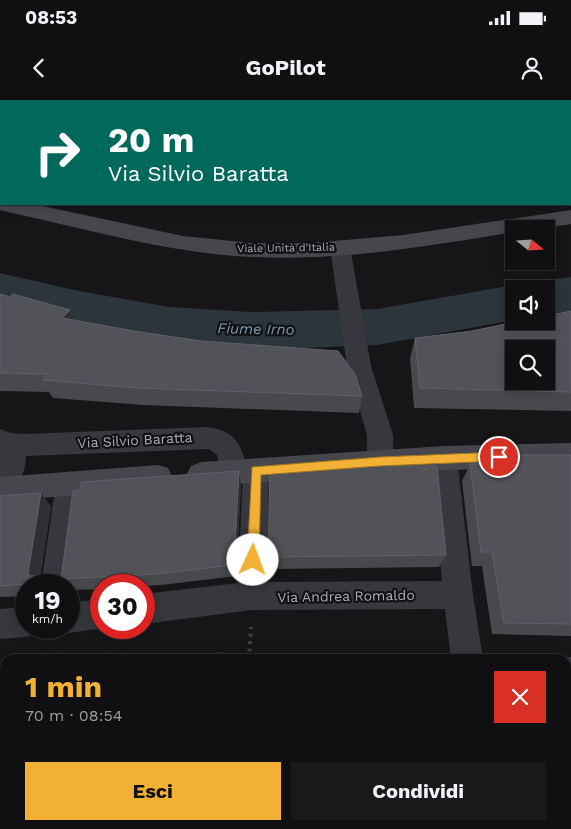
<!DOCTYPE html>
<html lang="it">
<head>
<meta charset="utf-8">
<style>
  body { margin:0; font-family:"Work Sans",sans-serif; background:#19191b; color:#f1f3f6; height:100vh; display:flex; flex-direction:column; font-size:19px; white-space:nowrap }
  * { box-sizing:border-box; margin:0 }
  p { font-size:16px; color:#9c9d9f }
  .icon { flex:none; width:28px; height:28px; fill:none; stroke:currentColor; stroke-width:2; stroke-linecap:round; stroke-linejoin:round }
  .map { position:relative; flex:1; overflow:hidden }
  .drawer { position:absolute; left:0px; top:554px; width:571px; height:176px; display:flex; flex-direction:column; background:#101012; border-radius:15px 15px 0 0; box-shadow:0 2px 12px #0003,0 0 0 1px #303032 }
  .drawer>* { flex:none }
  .guide { position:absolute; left:0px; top:0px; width:571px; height:105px; box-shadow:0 2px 12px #0003,0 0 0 1px #303032; background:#00695c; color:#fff; overflow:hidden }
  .needle { width:32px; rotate:108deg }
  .fabs { position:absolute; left:505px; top:120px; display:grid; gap:10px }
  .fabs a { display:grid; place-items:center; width:50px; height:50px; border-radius:0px; background:#101012; box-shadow:0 2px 12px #0003,0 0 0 1px #303032; font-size:25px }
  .speed { position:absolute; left:15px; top:474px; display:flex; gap:10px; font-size:25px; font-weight:700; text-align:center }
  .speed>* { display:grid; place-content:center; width:65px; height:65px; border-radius:50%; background:#101012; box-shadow:0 2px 12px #0003,0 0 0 1px #303032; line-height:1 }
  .speed small { font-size:12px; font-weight:400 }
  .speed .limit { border:8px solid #d22; background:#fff; color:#111 }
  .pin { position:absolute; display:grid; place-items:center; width:42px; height:42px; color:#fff; margin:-21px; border:2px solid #fff; border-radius:50%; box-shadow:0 1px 5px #0007 }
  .me { position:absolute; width:55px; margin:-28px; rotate:2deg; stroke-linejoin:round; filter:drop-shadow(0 0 4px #0008) }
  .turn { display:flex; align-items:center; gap:18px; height:105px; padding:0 25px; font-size:22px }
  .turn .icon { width:65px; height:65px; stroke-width:2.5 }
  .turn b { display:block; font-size:35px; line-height:42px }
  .round { display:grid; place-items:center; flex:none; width:52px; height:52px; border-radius:0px; background:#19191b }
  .summary { display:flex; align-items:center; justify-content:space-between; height:85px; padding:0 25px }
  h1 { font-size:30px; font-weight:700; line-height:38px; color:#f2b134 }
  .action { display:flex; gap:10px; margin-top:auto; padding:10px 25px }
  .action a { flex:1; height:58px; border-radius:0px; background:#f2b134; color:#111; font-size:20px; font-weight:700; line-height:58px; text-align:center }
  .action a+a { background:#19191b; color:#f1f3f6 }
  .status { display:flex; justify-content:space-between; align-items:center; height:35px; padding:0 25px; background:#101012; direction:ltr }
  .status svg { height:14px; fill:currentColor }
  header { display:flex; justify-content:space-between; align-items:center; height:65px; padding:0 25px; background:#101012; font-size:22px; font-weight:700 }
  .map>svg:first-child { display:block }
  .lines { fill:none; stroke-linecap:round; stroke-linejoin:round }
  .river { fill:#2c353c; fill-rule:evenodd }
  .path { stroke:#3d3f44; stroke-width:4; stroke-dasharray:3 4.5; stroke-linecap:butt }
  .street { fill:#37383d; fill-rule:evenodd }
  .secondary { fill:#45474d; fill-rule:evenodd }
  .wall { fill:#47494d }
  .shaded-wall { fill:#2f3033 }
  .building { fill:#525359; stroke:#5f6168; fill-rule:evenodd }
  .route { fill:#f2b134; stroke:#9d7322 }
  .labels { text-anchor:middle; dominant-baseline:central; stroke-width:4.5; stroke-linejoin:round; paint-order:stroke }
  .far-street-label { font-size:11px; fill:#a8adb8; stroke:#111113 }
  .street-label { font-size:14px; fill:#a8adb8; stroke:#111113 }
  .water-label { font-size:15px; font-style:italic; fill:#7f9bb3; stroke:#111113 }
</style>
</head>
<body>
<div class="status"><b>08:53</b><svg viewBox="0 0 49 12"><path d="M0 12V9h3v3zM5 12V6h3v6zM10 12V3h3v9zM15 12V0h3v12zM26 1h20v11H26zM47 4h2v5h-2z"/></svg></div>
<header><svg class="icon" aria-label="back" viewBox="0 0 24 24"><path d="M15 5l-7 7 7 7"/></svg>GoPilot<svg class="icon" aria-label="person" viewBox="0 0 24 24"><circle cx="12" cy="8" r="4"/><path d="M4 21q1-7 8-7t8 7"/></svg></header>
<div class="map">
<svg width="571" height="729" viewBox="0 0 571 729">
  <rect width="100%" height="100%" fill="#161618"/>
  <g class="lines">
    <!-- river -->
    <polygon class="river" points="0,173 74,190 169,207 251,212 377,209 514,185 527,188 529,185 546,180 571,177 571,211 546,214 546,189 514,189 514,220 377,245 251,250 169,243 74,226 0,207"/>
    <!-- path -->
    <g class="path">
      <polyline points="249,559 251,527"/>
      <polyline points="240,725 240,729"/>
    </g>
    <!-- street -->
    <g class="street">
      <polygon points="340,140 347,142 350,147 371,266 393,335 393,361 389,369 380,372 371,369 367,361 367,335 347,266 330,147 333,142"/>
      <path d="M207,327C232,330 240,341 246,364L247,362L256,359L265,362L269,370L267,482L442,481L431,358L435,350L444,347L453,350L457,358L473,495L483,559H451L445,509L252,510L144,524V494L238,483L243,374C234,382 228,384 218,380L214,372L219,363L217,355L209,349L26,356C26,374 17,389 0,395V329L11,333L24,334Z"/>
      <polygon points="69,371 78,375 82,383 69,489 69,485 41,485 56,383 60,375"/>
      <polygon points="101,499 101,528 104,528 69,533 58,529 69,528 69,503"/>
      <polygon points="26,507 26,528 39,528 37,533 26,537 0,539 0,509"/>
      <polygon points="566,557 571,557 571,589 566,589 566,559 562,559"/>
    </g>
    <!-- secondary -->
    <g class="secondary">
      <path d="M0,98L1,104H33L183,136L252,143H311L403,135L571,110V124L538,129H514V132C428,146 341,161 253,157C171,154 84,128 3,111L0,110Z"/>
      <polygon points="571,343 571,367 444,370 201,386 191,382 187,374 191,366 201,362 444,346"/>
      <polygon points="158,365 168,368 172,377 168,386 158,389 0,401 0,377"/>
    </g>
  </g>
  <!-- wall -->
  <g class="wall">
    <polygon points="571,0 571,53 570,53 570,1"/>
    <polygon points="0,194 74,220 362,296 359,313 143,305 53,298 49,292 0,291"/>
    <polygon points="571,211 571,311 414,308 410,258 415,238 472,231"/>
    <polygon points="477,355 571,355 571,536 492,534 482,466 472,466 462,381 470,364 472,364"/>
    <polygon points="425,366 446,455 439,467 269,469 268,457 424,369"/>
    <polygon points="241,386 236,476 161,485 144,486 144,485 101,485 101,489 70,490 69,489 69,485 66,485 61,479"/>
    <polygon points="41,393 51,407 40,476 57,476 65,485 26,485 26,496 0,497 0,396"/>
    <rect x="566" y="575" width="5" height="94"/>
    <polygon points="0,584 5,725 47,725 0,727"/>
  </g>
  <!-- shaded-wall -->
  <g class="shaded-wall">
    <polygon points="70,210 77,229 62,218"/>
    <polygon points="239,371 241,386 236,476 234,465"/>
    <polygon points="41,393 51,407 40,481 38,481 42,485 39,485 28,473"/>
    <polygon points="57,476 65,485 63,485 58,479"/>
  </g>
  <!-- building -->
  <g class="building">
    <polygon points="243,0 571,0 571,30 570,29 570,1 242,1"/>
    <polygon points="0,194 10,197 13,194 70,210 62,218 134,231 201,241 338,251 355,274 362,296 138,288 43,280 48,274 0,273"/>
    <path d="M571,211V292L420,288L415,238L472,231L520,221H546V216ZM514,249H546V281H514Z"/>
    <polygon points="477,355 571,355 571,524 504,523 492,452 481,452 470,364 479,364"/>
    <polygon points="319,365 422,366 425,370 425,366 437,366 446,455 268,457 270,370"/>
    <polygon points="239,371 234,465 155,474 61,479 73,391 81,390 81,382"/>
    <polygon points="41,393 28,473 30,476 57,476 58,479 38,481 37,483 0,486 0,396"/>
    <polygon points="223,553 223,556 435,555 436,559 153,559"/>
    <rect x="566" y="575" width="5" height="89"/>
    <polygon points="0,584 5,584 5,725 16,725 0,726"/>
    <rect x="258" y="725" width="197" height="4"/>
  </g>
  <!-- route -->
  <polygon class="route" points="499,352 503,353 504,357 503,360 499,361 380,366 261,375 259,460 258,464 253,466 249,464 247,460 252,367 380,357"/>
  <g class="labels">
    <!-- far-street labels -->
    <g class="far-street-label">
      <text transform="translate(286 148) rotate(-1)">Viale Unità d'Italia</text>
    </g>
    <!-- street labels -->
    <g class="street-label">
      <text transform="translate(135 340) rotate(-3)">Via Silvio Baratta</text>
      <text transform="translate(346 496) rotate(-1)">Via Andrea Romaldo</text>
    </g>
    <!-- water labels -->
    <g class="water-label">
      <text transform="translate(256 229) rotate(1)">Fiume Irno</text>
    </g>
  </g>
</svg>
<div class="fabs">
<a><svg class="needle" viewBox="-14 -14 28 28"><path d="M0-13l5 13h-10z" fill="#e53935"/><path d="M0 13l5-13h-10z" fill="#9c9d9f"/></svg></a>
<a><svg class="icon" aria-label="sound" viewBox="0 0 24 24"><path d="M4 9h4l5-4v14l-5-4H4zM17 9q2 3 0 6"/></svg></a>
<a><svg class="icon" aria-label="search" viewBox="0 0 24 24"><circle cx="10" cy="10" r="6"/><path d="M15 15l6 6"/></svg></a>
</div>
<div class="speed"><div>19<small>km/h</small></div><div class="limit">30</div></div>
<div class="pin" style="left:499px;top:357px;background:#d93025"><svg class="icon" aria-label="arrive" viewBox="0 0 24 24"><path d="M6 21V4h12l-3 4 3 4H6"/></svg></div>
<svg class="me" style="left:253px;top:460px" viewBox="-20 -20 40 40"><circle r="19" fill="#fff"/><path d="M0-13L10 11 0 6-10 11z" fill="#f2b134"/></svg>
<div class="guide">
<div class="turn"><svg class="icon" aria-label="right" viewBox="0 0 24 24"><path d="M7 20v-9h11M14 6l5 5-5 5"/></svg><div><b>20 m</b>Via Silvio Baratta</div></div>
</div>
<section class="drawer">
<div class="summary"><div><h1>1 min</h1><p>70 m · 08:54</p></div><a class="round" style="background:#d93025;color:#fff"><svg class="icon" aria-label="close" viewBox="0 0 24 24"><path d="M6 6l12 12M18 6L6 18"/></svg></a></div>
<div class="action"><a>Esci</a><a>Condividi</a></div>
</section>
</div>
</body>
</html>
